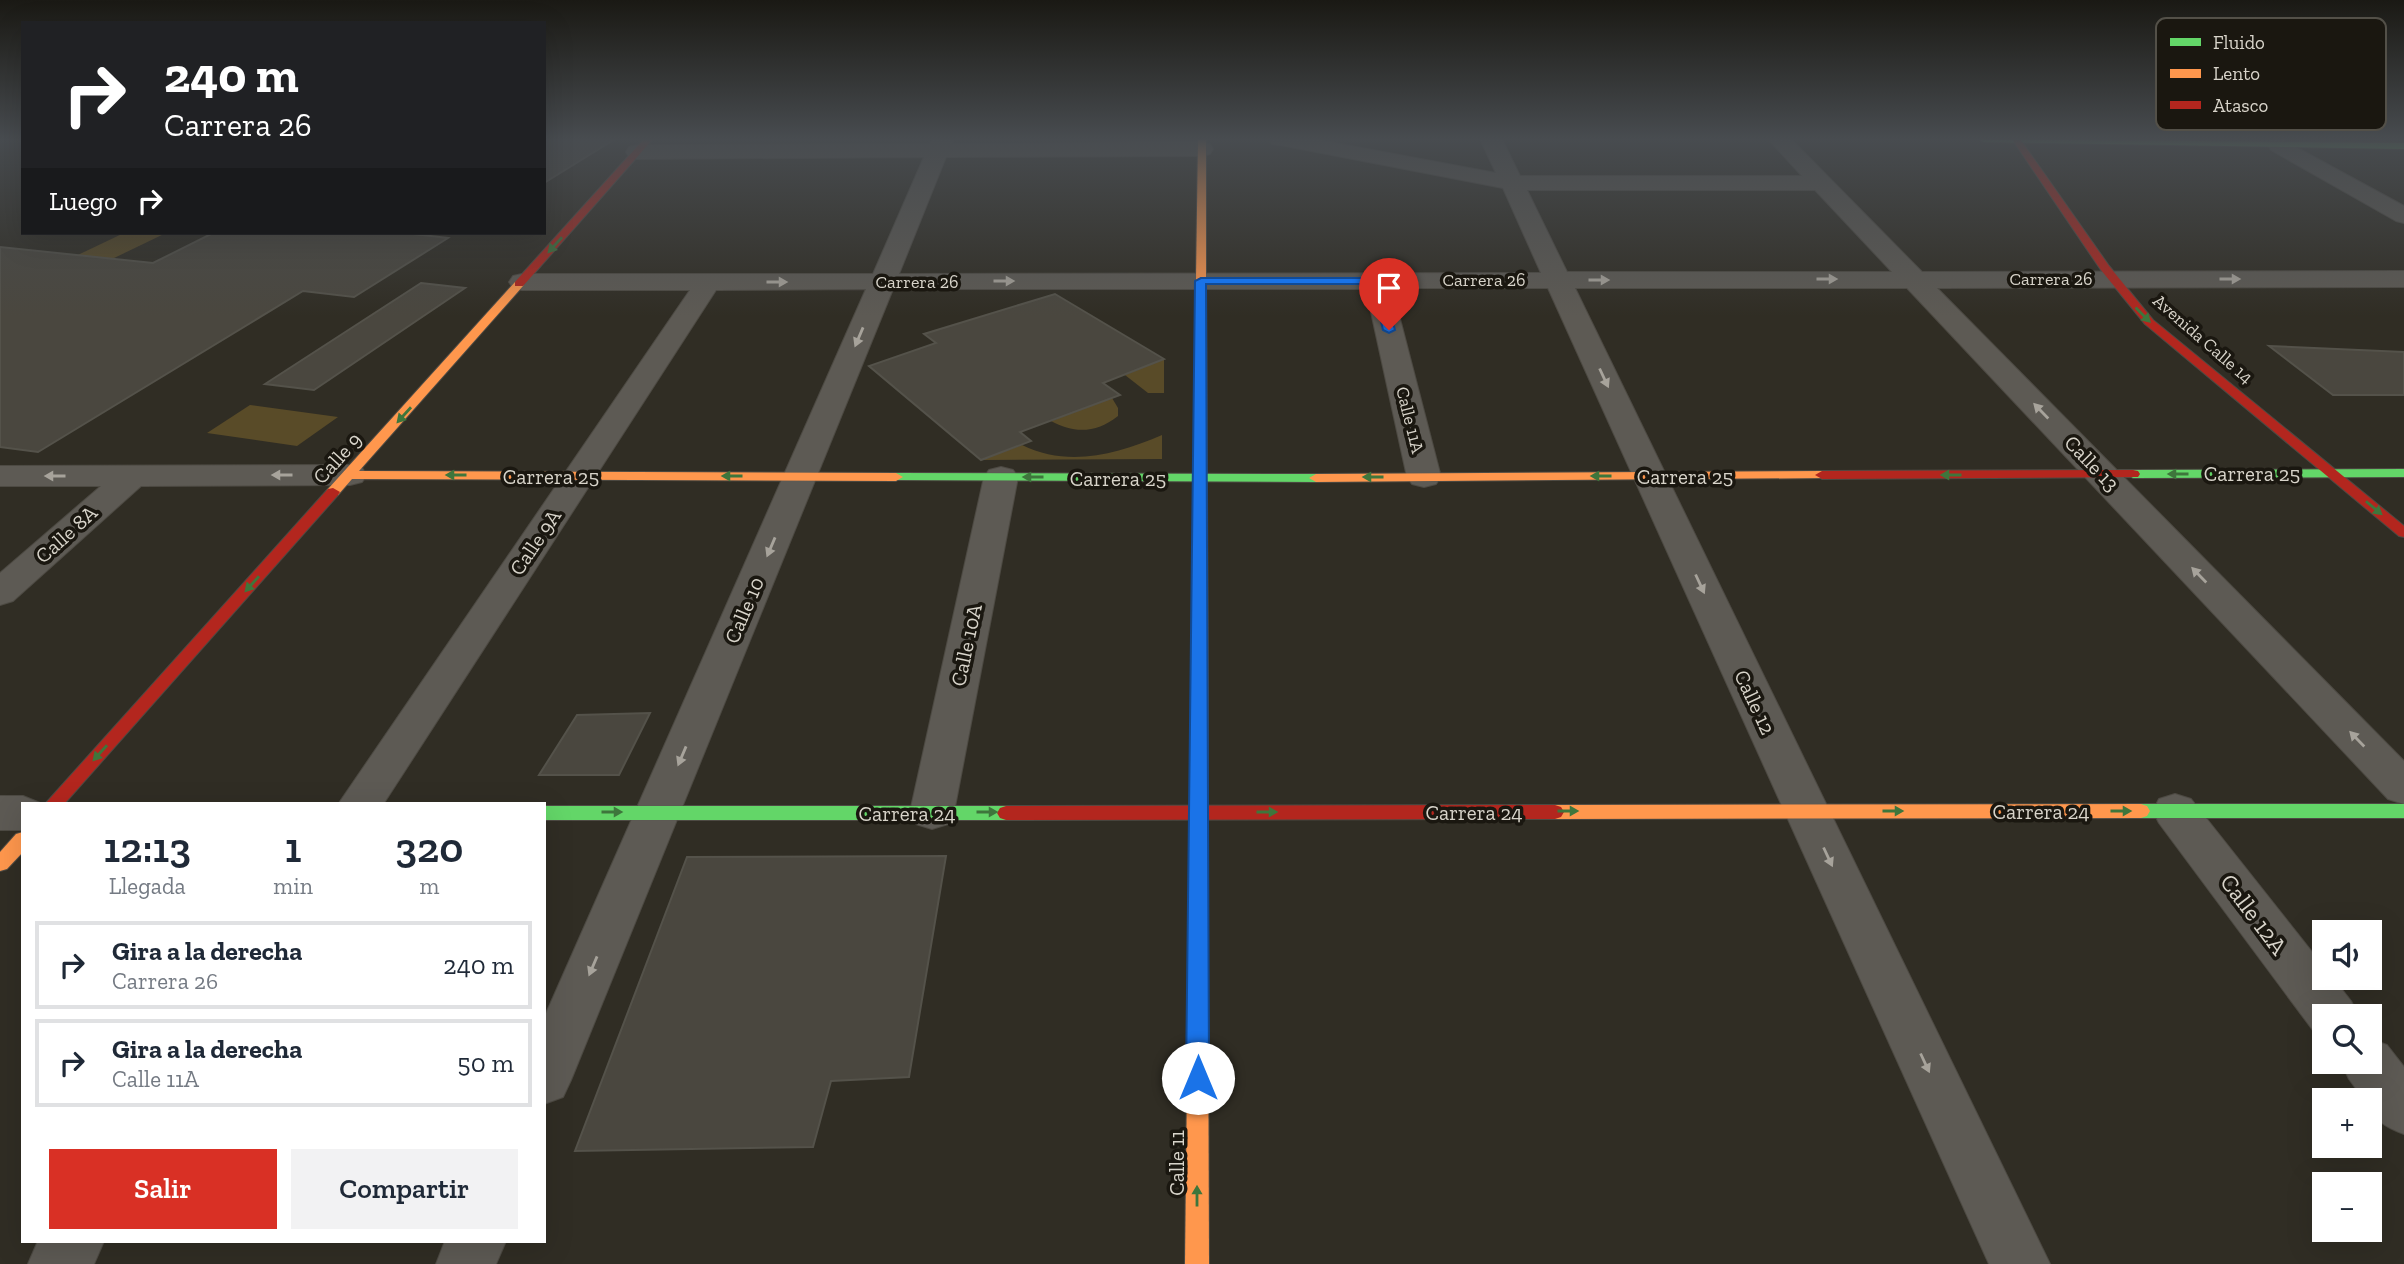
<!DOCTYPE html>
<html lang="es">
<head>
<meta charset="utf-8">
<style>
  body { margin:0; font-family:"Zilla Slab",serif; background:#f2f2f3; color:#1f2937; height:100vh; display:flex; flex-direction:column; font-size:26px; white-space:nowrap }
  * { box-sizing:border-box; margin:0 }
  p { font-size:23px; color:#747a83 }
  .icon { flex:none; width:38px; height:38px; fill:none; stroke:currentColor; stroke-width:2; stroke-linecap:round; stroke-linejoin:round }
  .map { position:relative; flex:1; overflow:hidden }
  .sheet { position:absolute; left:21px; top:802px; width:525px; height:441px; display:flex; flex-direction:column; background:#fff; border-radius:0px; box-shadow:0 7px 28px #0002 }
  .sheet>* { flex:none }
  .guide { position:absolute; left:21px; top:21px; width:525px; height:214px; border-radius:0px; box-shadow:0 7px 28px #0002; background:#202124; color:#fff; overflow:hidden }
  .fabs { position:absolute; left:2312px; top:920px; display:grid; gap:14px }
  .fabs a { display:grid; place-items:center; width:70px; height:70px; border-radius:0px; background:#fff; box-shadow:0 7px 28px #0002; font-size:35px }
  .pin { position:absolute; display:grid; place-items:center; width:60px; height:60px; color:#fff; margin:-72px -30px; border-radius:50% 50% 50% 0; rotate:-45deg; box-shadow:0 0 7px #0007 }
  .pin .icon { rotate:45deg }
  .me { position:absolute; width:77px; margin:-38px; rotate:0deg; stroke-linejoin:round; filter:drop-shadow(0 0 5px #0008) }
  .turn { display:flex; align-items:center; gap:24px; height:147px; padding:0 28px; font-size:32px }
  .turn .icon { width:91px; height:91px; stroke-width:2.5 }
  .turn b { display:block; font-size:49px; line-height:60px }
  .then { display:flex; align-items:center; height:66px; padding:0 28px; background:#0003; gap:14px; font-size:26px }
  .eta { display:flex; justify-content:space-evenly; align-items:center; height:119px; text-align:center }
  .eta b { font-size:42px; font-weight:600; line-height:49px }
  .primary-button { display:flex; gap:14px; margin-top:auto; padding:14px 28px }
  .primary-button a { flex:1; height:80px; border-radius:0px; background:#d93025; color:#fff; font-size:28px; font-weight:600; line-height:80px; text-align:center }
  .primary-button a+a { background:#f2f2f3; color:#1f2937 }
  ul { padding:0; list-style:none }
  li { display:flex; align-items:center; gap:21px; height:88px; margin:0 14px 10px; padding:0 14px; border:4px solid #e0e1e3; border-radius:0px }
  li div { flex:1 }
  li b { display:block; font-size:26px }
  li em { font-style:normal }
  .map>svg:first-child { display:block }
  .green { fill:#594b28 }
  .building { fill:#4a473f; stroke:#54524a; stroke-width:2 }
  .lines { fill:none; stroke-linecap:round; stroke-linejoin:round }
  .street-casing { stroke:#4d4a43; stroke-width:2 }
  .fast-casing { stroke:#4d4a43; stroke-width:2 }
  .slow-casing { stroke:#4d4a43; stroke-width:2 }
  .jam-casing { stroke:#4d4a43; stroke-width:2 }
  .street { fill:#5d5a54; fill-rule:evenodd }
  .fast { fill:#63d668; fill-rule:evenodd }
  .slow { fill:#ff974d; fill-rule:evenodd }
  .jam { fill:#b3261e; fill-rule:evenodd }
  .oneway { fill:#3e763c }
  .oneway2 { fill:#a7a39b }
  .route { fill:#1a73e8; stroke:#114b97; stroke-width:2 }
  .labels { text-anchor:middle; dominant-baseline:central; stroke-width:7; stroke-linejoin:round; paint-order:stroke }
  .far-street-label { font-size:18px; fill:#d8d4ca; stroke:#1a1710 }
  .street-label { font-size:21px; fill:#d8d4ca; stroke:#1a1710 }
  .near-street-label { font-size:24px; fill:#d8d4ca; stroke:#1a1710 }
  .key { fill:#1a1710; stroke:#535048; stroke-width:2 }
  .key-label { font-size:19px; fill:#d8d4ca }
</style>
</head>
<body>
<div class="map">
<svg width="2404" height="1264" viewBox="0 0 2404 1264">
  <rect width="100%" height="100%" fill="#302d24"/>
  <!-- green -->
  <g class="green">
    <polygon points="124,233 166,233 0,313 0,292"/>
    <polygon points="1164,359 1164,393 1148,393 1125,375"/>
    <path d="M1112,398L1118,408V416C1097,433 1074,434 1051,421Z"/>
    <polygon points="250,405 338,417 297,446 207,433"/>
    <path d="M1162,435V459L981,460L1022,445C1069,468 1117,454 1162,435Z"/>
  </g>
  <!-- building -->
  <g class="building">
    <polygon points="544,139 615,139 544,183"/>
    <polygon points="213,233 404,233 448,238 354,297 303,291 38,452 0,447 0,247 153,263"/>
    <polygon points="421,283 465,288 314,390 265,384"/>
    <polygon points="1055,294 1164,359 1103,383 1120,395 1020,432 1031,441 981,460 869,366 936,343 924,334"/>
    <polygon points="2269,346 2404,352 2404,395 2333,395"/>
    <polygon points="650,713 619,775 539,775 577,715"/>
    <polygon points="946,856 909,1077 831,1081 813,1147 575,1151 687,857"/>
  </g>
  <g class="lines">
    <defs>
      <g id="street">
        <path d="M932,139H954L952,144L1202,142L1210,144L1213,149L1210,154L1202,156L946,157L899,274L1541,273L1503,188L1280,145L1272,144L1269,139H1314L1496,173L1480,139H1502L1520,176H1802L1768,139H1791L1922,272L2404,271V287L1937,288L2404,761V804L2388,799L1907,288H1575L2050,1264H1989L1548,288H1392L1441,477L1436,484L1424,487L1412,484L1407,477L1366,289H893L571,1080L563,1097L544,1104V1018L866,289L716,290L384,803H339L690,290H522L513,288L509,282L513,276L522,274H873L924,157L637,159L629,157L626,152L629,147L637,145L930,144ZM1527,190H1815L1892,272H1567Z"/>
        <polygon points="2281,139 2404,206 2404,223 2396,221 2271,150 2268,145 2271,140"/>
        <polygon points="350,465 362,468 367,475 362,482 350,485 141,486 13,601 0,605 0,573 101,486 0,486 0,466"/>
        <polygon points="1001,467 1013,470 1018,477 954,812 948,824 932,829 916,824 910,812 984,477 989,470"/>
        <polygon points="2175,794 2191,799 2324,967 2324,978 2333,978 2351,1001 2359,1017 2324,1017 2324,1036 2315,1033 2159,823 2153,811 2159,799"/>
        <polygon points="0,796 23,796 40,803 23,803 23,830 0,830"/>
        <path d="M2370,1039L2387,1045L2404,1067V1134C2388,1128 2371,1120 2370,1101H2365L2349,1079L2341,1062H2370Z"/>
        <polygon points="38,1241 104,1241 94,1264 28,1264"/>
        <polygon points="445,1241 506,1241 496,1264 436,1264"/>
      </g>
      <g id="fast">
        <polygon points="1979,139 2404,143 2404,149 1983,142"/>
        <polygon points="2404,469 2404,477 2133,478 2126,474 2133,470"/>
        <polygon points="896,473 1316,474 1323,478 1316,482 891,480 889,477 891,474"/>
        <polygon points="1200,683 1208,689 1208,990 1205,996 1198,999 1191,996 1188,990 1192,689"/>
        <polygon points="2141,804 2404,804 2404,818 2141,818 2135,816 2132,811 2135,806"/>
        <polygon points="544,806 1006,806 1012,808 1015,813 1012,818 1006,820 544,820"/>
      </g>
      <g id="slow">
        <polygon points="1198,139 1206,139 1206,280 1201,283 1196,280"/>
        <polygon points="519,281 524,284 523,286 359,471 896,473 903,477 896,481 352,479 338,495 328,495 326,492 328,489 515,282"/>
        <polygon points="1822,471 1829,475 1827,478 1316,482 1309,478 1316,474"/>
        <polygon points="2141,804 2147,806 2150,811 2147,816 2141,818 1555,819 1549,817 1546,812 1549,807 1555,805"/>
        <polygon points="23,832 23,852 7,869 0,871 0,852 16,834"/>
        <polygon points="1198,981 1205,984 1208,990 1209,1264 1185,1264 1188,990 1191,984"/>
      </g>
      <g id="jam">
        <polygon points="644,139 653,139 523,286 515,286 515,282"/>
        <polygon points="2012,139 2020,139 2109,266 2153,320 2404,526 2404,537 2399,536 2145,324 2101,270"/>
        <polygon points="1201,277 1206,280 1208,689 1200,695 1192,689 1196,280"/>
        <polygon points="2133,470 2138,471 2140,474 2138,477 1822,479 1815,475 1822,471"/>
        <polygon points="333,488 340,492 338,495 65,803 46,803 328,489"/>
        <polygon points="1555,805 1561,807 1564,812 1561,817 1555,819 1006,820 1000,818 997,813 1000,808 1006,806"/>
      </g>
    </defs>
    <!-- street casing -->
    <use href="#street" class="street-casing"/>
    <!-- fast casing -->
    <use href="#fast" class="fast-casing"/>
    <!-- slow casing -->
    <use href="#slow" class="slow-casing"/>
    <!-- jam casing -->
    <use href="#jam" class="jam-casing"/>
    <!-- street -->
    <use href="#street" class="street"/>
    <!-- fast -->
    <use href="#fast" class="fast"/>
    <!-- slow -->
    <use href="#slow" class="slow"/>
    <!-- jam -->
    <use href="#jam" class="jam"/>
  </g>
  <!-- one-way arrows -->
  <defs><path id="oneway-solid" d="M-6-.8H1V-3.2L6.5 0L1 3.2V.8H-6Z" transform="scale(1.75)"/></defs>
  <g class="oneway">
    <use href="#oneway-solid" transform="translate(555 245) rotate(132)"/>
    <use href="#oneway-solid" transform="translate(2143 315) rotate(45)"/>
    <use href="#oneway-solid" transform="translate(404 415) rotate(132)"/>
    <use href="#oneway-solid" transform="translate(2178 474) rotate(180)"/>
    <use href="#oneway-solid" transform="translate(456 475) rotate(-180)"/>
    <use href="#oneway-solid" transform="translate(1951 475) rotate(180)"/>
    <use href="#oneway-solid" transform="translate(732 476) rotate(-180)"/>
    <use href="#oneway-solid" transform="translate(1601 476) rotate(180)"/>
    <use href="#oneway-solid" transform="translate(1033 477) rotate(-180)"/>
    <use href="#oneway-solid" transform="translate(1373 477) rotate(180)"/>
    <use href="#oneway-solid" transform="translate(2374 508) rotate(40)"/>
    <use href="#oneway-solid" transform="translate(252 584) rotate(132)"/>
    <use href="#oneway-solid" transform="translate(100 753) rotate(132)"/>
    <use href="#oneway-solid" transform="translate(1568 811)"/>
    <use href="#oneway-solid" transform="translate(1893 811)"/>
    <use href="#oneway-solid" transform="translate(2121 811)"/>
    <use href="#oneway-solid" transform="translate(612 812)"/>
    <use href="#oneway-solid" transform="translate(987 812)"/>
    <use href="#oneway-solid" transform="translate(1267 812)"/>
    <use href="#oneway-solid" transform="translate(1197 1196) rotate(-90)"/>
  </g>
  <g class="oneway2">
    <use href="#oneway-solid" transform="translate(1827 279)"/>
    <use href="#oneway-solid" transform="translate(2230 279)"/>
    <use href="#oneway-solid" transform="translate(1599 280)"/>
    <use href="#oneway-solid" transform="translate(1004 281)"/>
    <use href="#oneway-solid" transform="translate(777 282)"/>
    <use href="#oneway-solid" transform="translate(859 337) rotate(113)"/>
    <use href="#oneway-solid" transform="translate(1604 378) rotate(65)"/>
    <use href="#oneway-solid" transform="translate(2041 411) rotate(-134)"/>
    <use href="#oneway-solid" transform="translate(282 475) rotate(180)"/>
    <use href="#oneway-solid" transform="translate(55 476) rotate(180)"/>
    <use href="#oneway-solid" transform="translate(771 547) rotate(113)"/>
    <use href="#oneway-solid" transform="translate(2199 575) rotate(-134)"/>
    <use href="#oneway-solid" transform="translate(1700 584) rotate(65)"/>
    <use href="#oneway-solid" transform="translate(2357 739) rotate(-134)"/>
    <use href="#oneway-solid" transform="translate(682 756) rotate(113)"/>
    <use href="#oneway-solid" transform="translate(1828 857) rotate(65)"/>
    <use href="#oneway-solid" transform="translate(593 966) rotate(113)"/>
    <use href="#oneway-solid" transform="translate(1925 1063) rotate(65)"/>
  </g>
  <!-- sky -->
  <linearGradient id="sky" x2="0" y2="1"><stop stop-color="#1a1914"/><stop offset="0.44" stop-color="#484c50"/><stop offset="1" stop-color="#484c50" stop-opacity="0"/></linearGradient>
  <rect width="2404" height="316" fill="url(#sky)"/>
  <!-- route -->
  <polygon class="route" points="1201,278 1381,278 1395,330 1389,333 1383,330 1372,284 1206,284 1209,1078 1205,1085 1198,1088 1190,1085 1186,1078 1195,281"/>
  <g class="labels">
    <!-- far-street labels -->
    <g class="far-street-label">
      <text x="2051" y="279">Carrera 26</text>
      <text x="1484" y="280">Carrera 26</text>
      <text x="917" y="282">Carrera 26</text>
      <text transform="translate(2203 339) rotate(41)">Avenida Calle 14</text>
      <text transform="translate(1410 420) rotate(76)">Calle 11A</text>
    </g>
    <!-- street labels -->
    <g class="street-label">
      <text transform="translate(337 458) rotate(-48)">Calle 9</text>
      <text transform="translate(2092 463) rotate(46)">Calle 13</text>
      <text x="2252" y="473">Carrera 25</text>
      <text x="551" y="476">Carrera 25</text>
      <text x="1685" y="476">Carrera 25</text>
      <text x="1118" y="478">Carrera 25</text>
      <text transform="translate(66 534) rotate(-42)">Calle 8A</text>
      <text transform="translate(535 542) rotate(-56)">Calle 9A</text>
      <text transform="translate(744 610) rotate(-67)">Calle 10</text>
      <text transform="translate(966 645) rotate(-78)">Calle 10A</text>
      <text transform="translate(1755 702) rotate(65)">Calle 12</text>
      <text x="2041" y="811">Carrera 24</text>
      <text x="1474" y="812">Carrera 24</text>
      <text x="907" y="813">Carrera 24</text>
      <text transform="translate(1176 1163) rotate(-90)">Calle 11</text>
    </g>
    <!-- near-street labels -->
    <g class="near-street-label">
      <text transform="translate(2254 914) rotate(53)">Calle 12A</text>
    </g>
  </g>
  <!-- legend -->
  <rect x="2156" y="18" width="230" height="112" rx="10" class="key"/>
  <rect x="2170" y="38" width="31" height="8" fill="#63d668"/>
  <rect x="2170" y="69" width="31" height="9" fill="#ff974d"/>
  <rect x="2170" y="101" width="31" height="8" fill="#b3261e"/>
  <g class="key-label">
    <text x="2213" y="49">Fluido</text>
    <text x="2213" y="80">Lento</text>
    <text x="2213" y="112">Atasco</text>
  </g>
</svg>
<div class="fabs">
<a><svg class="icon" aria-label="sound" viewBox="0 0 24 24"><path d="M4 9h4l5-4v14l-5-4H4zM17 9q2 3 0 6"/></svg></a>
<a><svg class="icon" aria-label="search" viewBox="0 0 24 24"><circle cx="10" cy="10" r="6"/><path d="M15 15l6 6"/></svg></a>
<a>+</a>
<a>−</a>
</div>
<div class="pin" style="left:1389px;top:330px;background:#d93025"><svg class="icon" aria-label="arrive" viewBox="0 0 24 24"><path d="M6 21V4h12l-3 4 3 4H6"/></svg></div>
<svg class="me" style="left:1198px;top:1078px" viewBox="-20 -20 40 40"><circle r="19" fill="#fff"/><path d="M0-13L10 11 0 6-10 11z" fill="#1a73e8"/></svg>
<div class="guide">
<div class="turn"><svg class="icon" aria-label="right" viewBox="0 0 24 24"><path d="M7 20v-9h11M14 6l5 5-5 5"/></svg><div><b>240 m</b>Carrera 26</div></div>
<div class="then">Luego<svg class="icon" aria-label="right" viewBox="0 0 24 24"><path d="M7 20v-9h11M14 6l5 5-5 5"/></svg></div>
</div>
<section class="sheet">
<div class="eta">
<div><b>12:13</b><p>Llegada</p></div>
<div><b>1</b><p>min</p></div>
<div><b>320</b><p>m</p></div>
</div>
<ul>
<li><svg class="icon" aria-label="right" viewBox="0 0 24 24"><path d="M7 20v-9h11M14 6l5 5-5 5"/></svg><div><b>Gira a la derecha</b><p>Carrera 26</p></div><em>240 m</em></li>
<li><svg class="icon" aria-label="right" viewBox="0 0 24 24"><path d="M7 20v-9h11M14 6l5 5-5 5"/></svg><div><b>Gira a la derecha</b><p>Calle 11A</p></div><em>50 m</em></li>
</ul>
<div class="primary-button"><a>Salir</a><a>Compartir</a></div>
</section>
</div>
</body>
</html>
